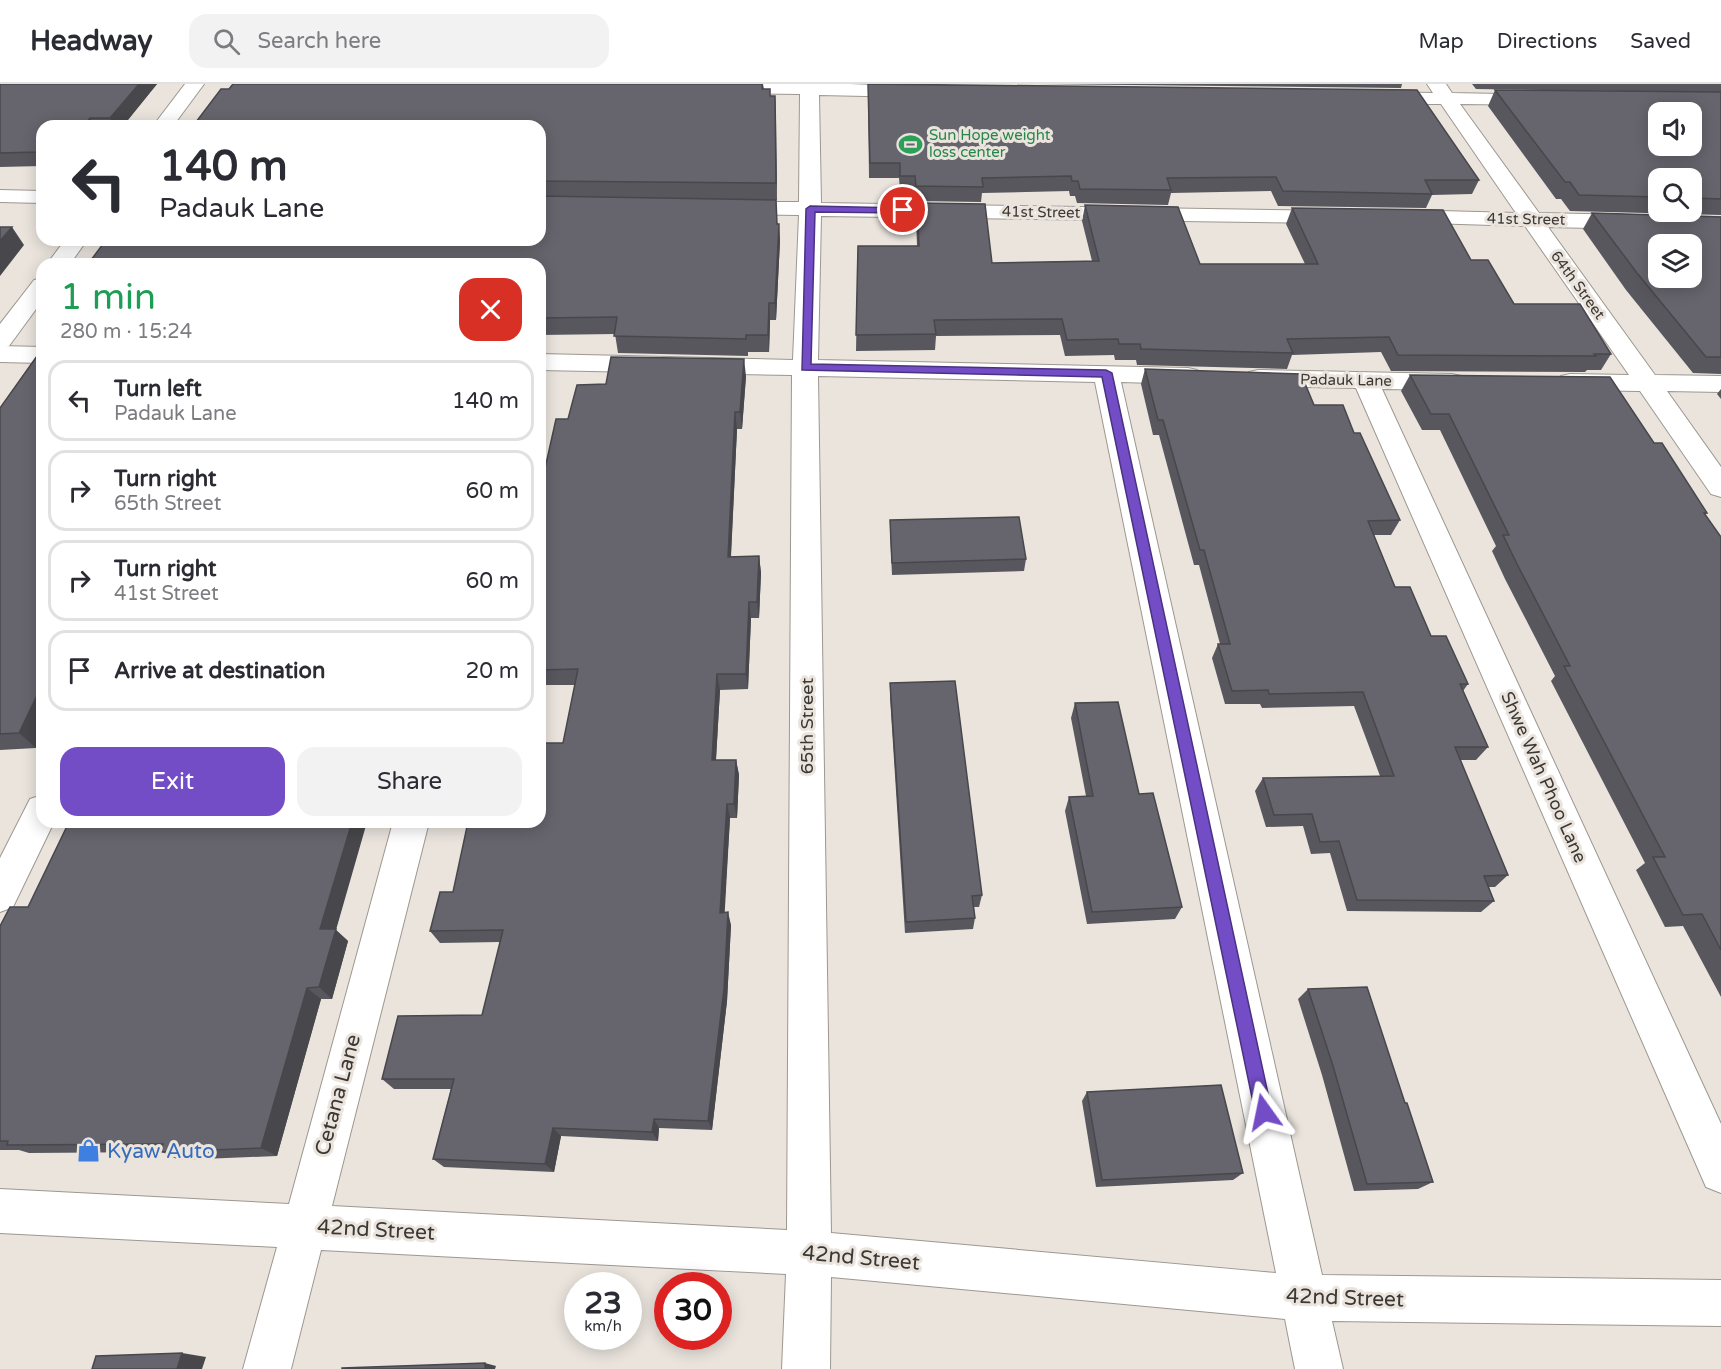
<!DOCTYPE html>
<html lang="en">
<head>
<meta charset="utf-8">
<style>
  body { margin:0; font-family:"Varela Round",sans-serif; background:#f2f2f3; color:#2b2b33; height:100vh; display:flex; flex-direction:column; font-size:22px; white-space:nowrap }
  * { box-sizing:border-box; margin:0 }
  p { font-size:20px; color:#7c7c81 }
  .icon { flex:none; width:33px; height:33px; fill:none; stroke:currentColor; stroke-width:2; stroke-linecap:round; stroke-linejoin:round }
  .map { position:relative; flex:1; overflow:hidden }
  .details { position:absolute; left:36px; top:174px; width:510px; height:570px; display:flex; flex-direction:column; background:#fff; border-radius:18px; box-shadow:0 3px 15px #0003 }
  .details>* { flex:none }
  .guide { position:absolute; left:36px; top:36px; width:510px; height:126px; border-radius:18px; box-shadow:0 3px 15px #0003; background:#fff; color:#2b2b33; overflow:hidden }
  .controls { position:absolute; left:1648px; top:18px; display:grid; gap:12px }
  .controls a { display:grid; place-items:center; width:54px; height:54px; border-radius:12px; background:#fff; box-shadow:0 3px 15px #0003; font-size:30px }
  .speed { position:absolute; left:564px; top:1188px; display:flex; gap:12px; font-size:30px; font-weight:700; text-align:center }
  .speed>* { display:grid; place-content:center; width:78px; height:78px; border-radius:50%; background:#fff; box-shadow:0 3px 15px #0003; line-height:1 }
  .speed small { font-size:15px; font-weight:400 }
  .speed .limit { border:9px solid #d22; background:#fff; color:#111 }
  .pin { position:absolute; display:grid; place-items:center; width:51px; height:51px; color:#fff; margin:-26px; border:3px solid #fff; border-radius:50%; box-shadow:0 2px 6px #0007 }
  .me { position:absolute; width:66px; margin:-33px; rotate:348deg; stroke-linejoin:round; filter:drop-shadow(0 0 4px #0008) }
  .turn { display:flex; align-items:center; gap:21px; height:126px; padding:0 24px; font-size:27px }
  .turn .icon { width:78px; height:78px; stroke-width:2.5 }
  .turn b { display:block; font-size:42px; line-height:51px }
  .round { display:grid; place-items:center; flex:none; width:63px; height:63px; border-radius:18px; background:#f2f2f3 }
  .head { display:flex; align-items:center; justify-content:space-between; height:102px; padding:0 24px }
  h1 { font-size:36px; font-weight:600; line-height:45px; color:#1e9e55 }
  .action { display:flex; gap:12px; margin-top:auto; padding:12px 24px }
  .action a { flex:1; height:69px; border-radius:18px; background:#734dc6; color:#fff; font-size:24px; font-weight:600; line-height:69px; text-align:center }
  .action a+a { background:#f2f2f3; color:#2b2b33 }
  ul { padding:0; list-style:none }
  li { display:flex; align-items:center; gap:18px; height:81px; margin:0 12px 9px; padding:0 12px; border:3px solid #e1e1e2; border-radius:18px }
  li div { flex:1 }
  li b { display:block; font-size:22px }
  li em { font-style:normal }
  header { display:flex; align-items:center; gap:36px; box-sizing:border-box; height:84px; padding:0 30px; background:#fff; border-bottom:2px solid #e1e1e2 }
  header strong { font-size:28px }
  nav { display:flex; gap:33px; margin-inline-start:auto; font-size:21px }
  .search { width:420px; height:54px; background:#f2f2f3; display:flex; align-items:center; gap:15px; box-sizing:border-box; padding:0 21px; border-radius:18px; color:#7c7c81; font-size:22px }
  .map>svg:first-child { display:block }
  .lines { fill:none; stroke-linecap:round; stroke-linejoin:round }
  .minor-casing { stroke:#9d9790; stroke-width:2 }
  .tertiary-casing { stroke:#9d9790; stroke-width:2 }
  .minor { fill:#fff; fill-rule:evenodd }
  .tertiary { fill:#fff; fill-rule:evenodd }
  .wall { fill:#58575e; fill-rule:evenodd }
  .shaded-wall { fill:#47474c }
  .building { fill:#66656d; stroke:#47474c; stroke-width:1.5; fill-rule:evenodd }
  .route { fill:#734dc6; stroke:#4b3281; stroke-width:1.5 }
  .labels { text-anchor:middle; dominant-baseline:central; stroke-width:6; stroke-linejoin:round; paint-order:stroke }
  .far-leisure-label { font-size:15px; fill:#27864d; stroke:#eae4dd; text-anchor:start }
  .far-street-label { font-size:15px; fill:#3b3835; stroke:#eae4dd }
  .street-label { font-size:18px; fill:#3b3835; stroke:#eae4dd }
  .near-street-label { font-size:21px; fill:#3b3835; stroke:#eae4dd }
  .near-shop-label { font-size:21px; fill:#366cbe; stroke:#eae4dd; text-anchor:start }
</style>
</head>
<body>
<header>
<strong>Headway</strong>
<div class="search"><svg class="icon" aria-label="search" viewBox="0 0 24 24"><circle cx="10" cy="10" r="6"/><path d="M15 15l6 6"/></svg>Search here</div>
<nav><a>Map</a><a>Directions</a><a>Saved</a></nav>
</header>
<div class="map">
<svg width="1721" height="1285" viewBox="0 0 1721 1285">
  <rect width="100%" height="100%" fill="#eae4dd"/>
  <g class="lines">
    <defs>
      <g id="minor">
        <path d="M712,0H850L920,3L923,7L920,11L913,13L819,11L821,119L1341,127L1344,132L1341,137L1333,139L821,132L818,276L1188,284L1197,286L1201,292L1197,298L1188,300L1121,298L1322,1191L1721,1196V1242L1332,1237L1343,1285H1295L1285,1235L831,1193L830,1285H782L786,1190L321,1166L291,1285H243L277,1163L0,1149V1105L289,1120L393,738H429L332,1122L787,1146L792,291L540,286V270L793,276L799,131L731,130L723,129L720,124L723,119L731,118H799L800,10L719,9L712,7L710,3ZM818,292L1095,298L1276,1189L831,1149Z"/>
        <polygon points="1427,0 1446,0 1452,9 1544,11 1547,15 1544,19 1537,21 1460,20 1539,129 1721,133 1721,147 1548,143 1655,291 1721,292 1721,308 1667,307 1721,383 1721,413 1711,410 1640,307 1570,306 1561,304 1557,298 1561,292 1570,290 1629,291 1525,142 1395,138 1392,133 1395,128 1403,126 1516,129 1441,20 1378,20 1371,18 1368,14 1371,10 1378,8 1433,9"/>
        <polygon points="0,106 42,107 42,119 0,118"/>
        <polygon points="0,262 42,263 42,279 0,278"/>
        <polygon points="1258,286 1452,290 1461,292 1465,298 1461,304 1452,306 1382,305 1721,1040 1721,1109 1706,1103 1356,304 1258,302 1249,300 1245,294 1249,288"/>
        <polygon points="42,711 42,738 54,738 13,823 0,828 0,774 30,715"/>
      </g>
      <g id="tertiary">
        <polygon points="185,0 204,0 173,42 153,42"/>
        <polygon points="65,156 87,156 70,180 47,180"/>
        <polygon points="42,194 42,217 9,262 0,264 0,240 34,196"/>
      </g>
    </defs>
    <!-- minor casing -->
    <use href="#minor" class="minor-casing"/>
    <!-- tertiary casing -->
    <use href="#tertiary" class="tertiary-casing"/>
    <!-- minor -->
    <use href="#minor" class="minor"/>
    <!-- tertiary -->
    <use href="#tertiary" class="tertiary"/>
  </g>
  <!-- wall -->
  <g class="wall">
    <polygon points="0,0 157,0 123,42 42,42 42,82 0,83"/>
    <polygon points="233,0 763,0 764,5 770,12 775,12 777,116 691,115 779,140 780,157 776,236 770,236 769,268 748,268 748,272 618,269 615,250 540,251 540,42 229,5"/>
    <polygon points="1038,0 1402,0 1401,4"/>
    <path d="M1472,0H1721V131L1570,127L1561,115H1556L1488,22L1495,6L1698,8L1476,5ZM1659,94H1692V128H1659Z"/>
    <polygon points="868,14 1479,96 1472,110 1432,111 1426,124 1278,122 1271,107 1171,109 1168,121 1077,119 1075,112 1070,112 1069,107 982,109 981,118 915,117 915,107 900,107 899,94 869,94"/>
    <polygon points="917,119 992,179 1092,177 1082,137 1085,121 1200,180 1305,180 1286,140 1292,124 1471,176 1514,220 1611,270 1601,286 1587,286 1585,288 1391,287 1381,268 1292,271 1287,285 1137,281 1136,276 1115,276 1114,271 1065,272 1060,251 936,252 935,266 856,267 858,162 917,162 916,135"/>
    <polygon points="1592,129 1721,133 1721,290 1693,289 1626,206 1583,145"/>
    <polygon points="42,264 42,652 36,664 0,666 0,324"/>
    <polygon points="1145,285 1314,321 1354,349 1400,436 1391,451 1374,451 1395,503 1431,552 1468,600 1463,607 1488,663 1476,676 1460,676 1508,791 1495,803 1489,803 1494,817 1481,828 1347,827 1330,769 1311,770 1303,742 1266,743 1255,707 1263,694 1380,692 1354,622 1262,624 1260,620 1225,620 1212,574 1218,560 1220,560 1199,481 1194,481 1159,351 1153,351 1141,300"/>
    <polygon points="1410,291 1654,359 1707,429 1705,431 1721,453 1721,913 1683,842 1665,843 1636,786 1645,779 1551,597 1555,592 1505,495 1492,467 1496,462 1440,346 1422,346 1401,307"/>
    <polygon points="746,292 742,345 737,345 731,473 759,472 761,489 759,534 751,534 748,605 720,606 716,676 736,676 739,691 737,734 730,734 724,828 731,841 727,917 712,1046 659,1044 658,1057 561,1052 554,1088 444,1083 433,1075 451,1005 394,1005 382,995 482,931 500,858 440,859 430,847 453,808 563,659 575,601 540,601 540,407 568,335 606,300"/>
    <polygon points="1721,305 1721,315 1717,310"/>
    <polygon points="890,436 1026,475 1024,487 892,491 890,448"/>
    <polygon points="890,599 982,811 979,823 974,823 975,834 973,845 905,849 890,613"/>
    <polygon points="1075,619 1139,710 1182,823 1175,835 1087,840 1065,727 1069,713 1086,712 1071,634"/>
    <polygon points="28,823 336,846 348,857 332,915 321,915 277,1072 179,1076 162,1068 29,1069 19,1066 0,1066 0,842"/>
    <polygon points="1308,905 1405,1019 1433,1098 1418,1105 1354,1107 1322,991 1298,915"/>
    <polygon points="1087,1008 1243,1089 1233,1096 1096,1103 1082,1017"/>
  </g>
  <!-- shaded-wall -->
  <g class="shaded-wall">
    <polygon points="139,0 157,0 123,42 115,42 110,34"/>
    <polygon points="775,12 776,28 777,116 776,99"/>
    <polygon points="90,34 95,42 84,42"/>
    <polygon points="41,64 42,66 42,75 37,68"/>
    <polygon points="776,116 778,157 779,140 780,157 776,236 775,219"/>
    <polygon points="12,143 24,161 0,192 0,157"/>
    <polygon points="769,219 770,236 769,268 768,251"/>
    <polygon points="744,275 746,292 742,345 740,328"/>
    <polygon points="735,328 737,345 730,489 728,473"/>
    <polygon points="759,472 761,489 759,534 757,518"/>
    <polygon points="749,518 751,534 748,605 746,590"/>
    <polygon points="717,590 720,606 715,691 712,676"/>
    <polygon points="42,601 42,652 36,664 19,649"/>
    <polygon points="736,676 739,691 737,734 734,720"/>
    <polygon points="727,720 730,734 724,841 720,829"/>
    <polygon points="352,738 367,738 336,846 348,857 332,915 319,903 320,845"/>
    <polygon points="728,828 731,841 727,917 712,1046 708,1037"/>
    <polygon points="307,904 321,915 277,1072 261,1064"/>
    <polygon points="654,1035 659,1044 658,1057 652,1048"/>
    <polygon points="553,1044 561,1052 554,1088 545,1080"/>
    <polygon points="182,1269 206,1273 202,1285 177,1285"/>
    <polygon points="485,1279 496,1282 495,1285 485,1285"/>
  </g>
  <!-- building -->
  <g class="building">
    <polygon points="0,0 139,0 110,34 90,34 84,42 42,42 42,64 41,64 37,68 0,69"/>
    <polygon points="233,0 762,0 762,5 770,5 770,12 775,12 776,99 540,97 540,42 193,42 221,5 229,5"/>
    <polygon points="868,0 1417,6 1479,96 1425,96 1432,110 1283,107 1276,93 1167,94 1171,106 1080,105 1078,97 1072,97 1071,92 982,94 983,103 916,102 915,92 900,92 900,79 870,79"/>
    <path d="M1495,6L1721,8V115L1692,114V94H1659V113L1579,111L1570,98H1565ZM1659,28H1692V62H1659Z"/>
    <polygon points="540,112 776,116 777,140 779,140 775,219 769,219 768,251 746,251 746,255 614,252 617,233 540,234 540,180 88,180 106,156 540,156"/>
    <polygon points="917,119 985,120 992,179 1099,177 1085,121 1178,123 1200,180 1318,180 1292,124 1443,126 1471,176 1488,176 1514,220 1580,220 1611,270 1594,270 1596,272 1398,271 1389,253 1287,255 1293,269 1141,265 1140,260 1119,260 1118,255 1067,256 1062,235 934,236 936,250 856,251 858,162 919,162"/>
    <path d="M1592,129L1721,133V273H1706L1637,189ZM1659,160H1692V194H1659Z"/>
    <polygon points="0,143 12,143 0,157"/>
    <polygon points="42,243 42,249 38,249"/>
    <polygon points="42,265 42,601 19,649 0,650 0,324"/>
    <polygon points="611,273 744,275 740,328 735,328 728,473 759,472 757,518 749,518 746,590 717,590 712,676 736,676 734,720 727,720 720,829 728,828 724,905 708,1037 654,1035 652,1048 553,1044 545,1080 433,1075 454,995 382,995 398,932 482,931 503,846 430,847 440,808 453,808 468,738 540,738 540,659 563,659 578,585 540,586 540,407 556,335 568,335 577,301 606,300"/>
    <polygon points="1145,285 1301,290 1314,321 1343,321 1354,349 1360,349 1400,436 1368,437 1395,503 1410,503 1431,552 1446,552 1468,600 1460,600 1488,663 1455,663 1508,791 1484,792 1494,817 1357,816 1339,757 1320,758 1312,730 1274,731 1263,694 1394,692 1363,608 1269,610 1268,606 1232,607 1218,560 1230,560 1204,466 1200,466 1163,336 1158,336"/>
    <polygon points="1410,291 1610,293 1654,359 1662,359 1707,429 1704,429 1721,453 1721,866 1702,830 1683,831 1653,773 1665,773 1564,582 1570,582 1517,480 1503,451 1509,451 1449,330 1431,330"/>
    <polygon points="1019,433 1026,475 892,479 890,436"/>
    <polygon points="955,597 982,811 972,812 975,834 906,838 890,599"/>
    <polygon points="1118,618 1139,710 1153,709 1182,823 1092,828 1069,713 1093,712 1075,619"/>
    <polygon points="69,738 352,738 320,845 336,845 319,903 307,904 261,1064 161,1068 163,1060 7,1061 8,1057 0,1057 0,842 10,823 28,823"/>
    <polygon points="1367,903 1405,1019 1407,1019 1433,1098 1367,1100 1333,982 1308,905"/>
    <polygon points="1221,1001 1243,1089 1102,1096 1087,1008"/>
    <polygon points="182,1269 177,1285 92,1285 96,1272"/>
    <polygon points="485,1279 485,1285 342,1285 342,1284"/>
  </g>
  <!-- route -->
  <polygon class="route" points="810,122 903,124 908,126 903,129 815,128 811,280 1106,286 1112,289 1272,1028 1270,1034 1264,1036 1258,1034 1255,1028 1102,293 802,286 806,125"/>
  <!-- icons -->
  <defs>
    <symbol id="stadium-bare" viewBox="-9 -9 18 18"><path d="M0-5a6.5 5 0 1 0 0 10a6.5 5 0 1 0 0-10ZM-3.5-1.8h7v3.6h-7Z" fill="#2e9e5b" stroke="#eae4dd" stroke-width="2.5" paint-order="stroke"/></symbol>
    <symbol id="shop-bare" viewBox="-9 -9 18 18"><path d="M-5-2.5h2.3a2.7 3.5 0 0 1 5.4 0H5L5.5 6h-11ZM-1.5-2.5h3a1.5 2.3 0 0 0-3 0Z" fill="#3f7fe0" stroke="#eae4dd" stroke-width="2.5" paint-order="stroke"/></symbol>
  </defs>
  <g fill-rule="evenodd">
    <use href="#stadium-bare" x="894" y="44" width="33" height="33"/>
    <use href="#shop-bare" x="72" y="1050" width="33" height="33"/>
  </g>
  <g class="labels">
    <!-- far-leisure labels -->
    <g class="far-leisure-label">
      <text x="929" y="51">Sun Hope weight<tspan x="929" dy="17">loss center</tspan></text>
    </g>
    <!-- far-street labels -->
    <g class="far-street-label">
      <text transform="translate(1041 128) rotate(1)">41st Street</text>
      <text transform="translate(1526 135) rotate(1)">41st Street</text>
      <text transform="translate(1578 201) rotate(54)">64th Street</text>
      <text transform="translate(1346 296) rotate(1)">Padauk Lane</text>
    </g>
    <!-- street labels -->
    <g class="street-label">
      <text transform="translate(807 642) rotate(-90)">65th Street</text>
      <text transform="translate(1544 693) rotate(66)">Shwe Wah Phoo Lane</text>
    </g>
    <!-- near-street labels -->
    <g class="near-street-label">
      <text transform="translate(338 1011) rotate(-75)">Cetana Lane</text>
      <text transform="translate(376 1146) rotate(3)">42nd Street</text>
      <text transform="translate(861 1174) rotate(5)">42nd Street</text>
      <text transform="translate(1345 1214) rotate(2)">42nd Street</text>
    </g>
    <!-- near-shop labels -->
    <g class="near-shop-label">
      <text x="107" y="1067">Kyaw Auto</text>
    </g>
  </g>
</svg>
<div class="controls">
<a><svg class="icon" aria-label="sound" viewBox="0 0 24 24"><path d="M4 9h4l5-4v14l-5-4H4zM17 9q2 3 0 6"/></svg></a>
<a><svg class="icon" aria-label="search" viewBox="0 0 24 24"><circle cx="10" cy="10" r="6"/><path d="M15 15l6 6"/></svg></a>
<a><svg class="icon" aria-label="layers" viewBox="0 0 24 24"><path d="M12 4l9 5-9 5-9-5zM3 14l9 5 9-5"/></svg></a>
</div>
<div class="speed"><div>23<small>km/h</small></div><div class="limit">30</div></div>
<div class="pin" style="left:903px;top:126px;background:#d93025"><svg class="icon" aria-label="arrive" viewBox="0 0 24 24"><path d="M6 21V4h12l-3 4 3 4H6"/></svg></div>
<svg class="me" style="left:1264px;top:1028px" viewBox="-20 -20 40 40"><path d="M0-17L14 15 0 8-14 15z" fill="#734dc6" stroke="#fff" stroke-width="4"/></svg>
<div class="guide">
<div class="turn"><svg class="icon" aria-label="left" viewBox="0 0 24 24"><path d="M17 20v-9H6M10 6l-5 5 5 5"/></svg><div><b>140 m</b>Padauk Lane</div></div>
</div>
<section class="details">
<div class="head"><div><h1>1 min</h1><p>280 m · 15:24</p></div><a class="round" style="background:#d93025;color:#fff"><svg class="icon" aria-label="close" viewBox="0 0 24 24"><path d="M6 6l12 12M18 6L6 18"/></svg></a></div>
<ul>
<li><svg class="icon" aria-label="left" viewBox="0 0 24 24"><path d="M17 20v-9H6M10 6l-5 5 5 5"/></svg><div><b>Turn left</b><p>Padauk Lane</p></div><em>140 m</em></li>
<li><svg class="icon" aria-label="right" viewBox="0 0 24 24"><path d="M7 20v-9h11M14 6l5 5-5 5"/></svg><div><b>Turn right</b><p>65th Street</p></div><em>60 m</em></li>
<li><svg class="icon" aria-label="right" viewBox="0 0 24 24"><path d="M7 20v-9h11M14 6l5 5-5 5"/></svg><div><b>Turn right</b><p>41st Street</p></div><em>60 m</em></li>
<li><svg class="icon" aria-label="arrive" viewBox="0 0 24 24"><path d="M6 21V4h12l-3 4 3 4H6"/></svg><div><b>Arrive at destination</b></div><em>20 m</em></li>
</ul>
<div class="action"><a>Exit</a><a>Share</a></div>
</section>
</div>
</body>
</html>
